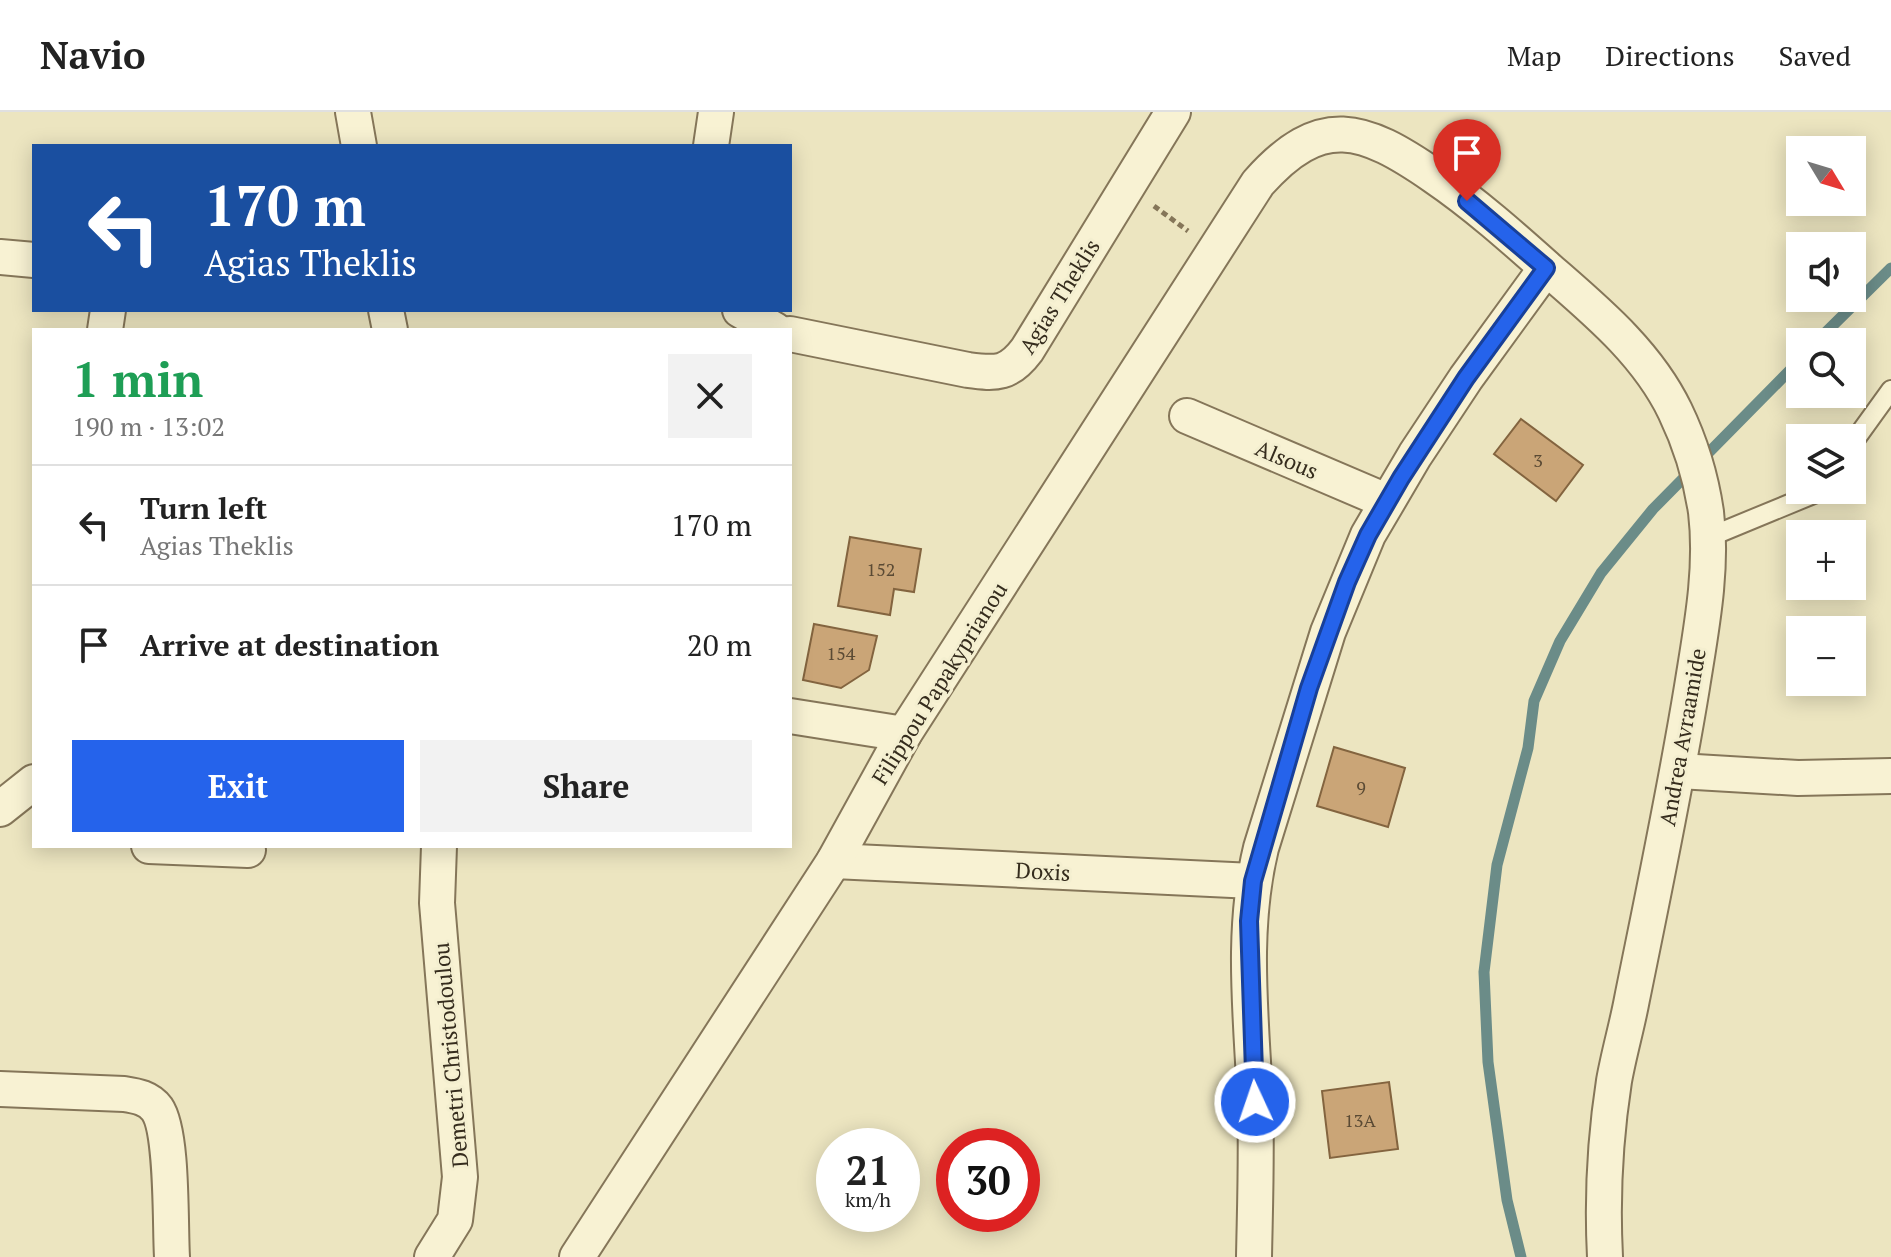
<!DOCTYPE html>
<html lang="en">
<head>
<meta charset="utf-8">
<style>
  body { margin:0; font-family:"PT Serif",serif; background:#f2f2f2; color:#222; height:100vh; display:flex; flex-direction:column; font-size:30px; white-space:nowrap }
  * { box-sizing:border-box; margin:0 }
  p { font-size:26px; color:#767676 }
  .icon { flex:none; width:44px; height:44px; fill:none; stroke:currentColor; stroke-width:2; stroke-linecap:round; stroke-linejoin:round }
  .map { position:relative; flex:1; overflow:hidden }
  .details { position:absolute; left:32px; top:216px; width:760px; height:520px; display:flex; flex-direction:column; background:#fff; border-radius:0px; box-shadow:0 4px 20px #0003 }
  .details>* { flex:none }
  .banner { position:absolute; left:32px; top:32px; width:760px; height:168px; border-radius:0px; box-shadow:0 4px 20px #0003; background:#1a4fa0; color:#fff; overflow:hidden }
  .needle { width:52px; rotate:128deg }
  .fabs { position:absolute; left:1786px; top:24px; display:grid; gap:16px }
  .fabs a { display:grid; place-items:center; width:80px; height:80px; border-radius:0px; background:#fff; box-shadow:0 4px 20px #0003; font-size:40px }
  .speed { position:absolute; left:816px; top:1016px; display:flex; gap:16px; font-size:40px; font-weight:700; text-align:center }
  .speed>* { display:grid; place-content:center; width:104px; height:104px; border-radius:50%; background:#fff; box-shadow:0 4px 20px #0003; line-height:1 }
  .speed small { font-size:20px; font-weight:400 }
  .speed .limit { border:12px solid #d22; background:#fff; color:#111 }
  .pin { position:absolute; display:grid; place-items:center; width:68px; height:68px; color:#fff; margin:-82px -34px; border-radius:50% 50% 50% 0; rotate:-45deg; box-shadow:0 0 8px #0007 }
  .pin .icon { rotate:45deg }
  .me { position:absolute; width:88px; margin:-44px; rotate:357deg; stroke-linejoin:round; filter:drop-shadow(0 0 6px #0008) }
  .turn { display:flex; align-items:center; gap:28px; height:168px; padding:0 40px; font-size:36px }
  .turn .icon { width:104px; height:104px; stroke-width:2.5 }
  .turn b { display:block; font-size:56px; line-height:68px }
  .round { display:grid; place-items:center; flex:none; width:84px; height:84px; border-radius:0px; background:#f2f2f2 }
  .head { display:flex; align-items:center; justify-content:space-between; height:136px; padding:0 40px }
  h1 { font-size:48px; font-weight:700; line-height:60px; color:#1e9e55 }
  .cta { display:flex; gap:16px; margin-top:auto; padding:16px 40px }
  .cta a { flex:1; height:92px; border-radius:0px; background:#2563eb; color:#fff; font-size:32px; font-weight:700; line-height:92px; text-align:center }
  .cta a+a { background:#f2f2f2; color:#222 }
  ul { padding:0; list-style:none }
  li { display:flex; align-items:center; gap:24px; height:120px; padding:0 40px; border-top:2px solid #e0e0e0 }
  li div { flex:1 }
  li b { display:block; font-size:30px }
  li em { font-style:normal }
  header { display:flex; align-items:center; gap:48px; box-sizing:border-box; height:112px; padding:0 40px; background:#fff; border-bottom:2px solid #e0e0e0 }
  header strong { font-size:38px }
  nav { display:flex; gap:44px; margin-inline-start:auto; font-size:28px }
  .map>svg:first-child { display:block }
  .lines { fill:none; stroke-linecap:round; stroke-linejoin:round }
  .stream { stroke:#6b8c88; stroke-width:11 }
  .building { fill:#caa577; stroke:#83643f; stroke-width:2 }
  .lane-casing { stroke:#857659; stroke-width:22 }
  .street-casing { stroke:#857659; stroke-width:38 }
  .path { stroke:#857659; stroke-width:5; stroke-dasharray:6 4; stroke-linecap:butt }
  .lane { stroke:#f8f2d3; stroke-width:18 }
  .street { stroke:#f8f2d3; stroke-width:34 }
  .route-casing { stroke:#184099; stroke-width:20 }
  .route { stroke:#2563eb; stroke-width:14 }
  .labels { text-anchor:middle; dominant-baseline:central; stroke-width:6; stroke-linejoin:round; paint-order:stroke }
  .number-label { font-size:18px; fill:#5a4a34 }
  .street-label { font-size:22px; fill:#352c1d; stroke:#f4efd0 }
</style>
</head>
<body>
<header>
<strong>Navio</strong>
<nav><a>Map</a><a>Directions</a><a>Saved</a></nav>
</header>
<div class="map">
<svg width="1891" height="1145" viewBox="0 0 1891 1145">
  <rect width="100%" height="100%" fill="#ece5c0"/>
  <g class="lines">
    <!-- stream -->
    <g class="stream">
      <polyline points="1816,230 1891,156"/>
      <polyline points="1521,1145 1507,1088 1488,950 1484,860 1497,753 1528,636 1534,589 1560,529 1601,461 1653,397 1800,248"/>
    </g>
  </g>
  <!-- building -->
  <g class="building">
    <polygon points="1521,307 1583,353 1556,389 1494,342"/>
    <polygon points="850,425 921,437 914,480 894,477 890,503 838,494"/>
    <polygon points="814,512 877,524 869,558 841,576 803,568"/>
    <polygon points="1334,635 1405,656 1388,715 1317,694"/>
    <polygon points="1389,970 1398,1037 1330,1046 1322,979"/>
  </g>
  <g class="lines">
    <defs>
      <g id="lane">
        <polyline points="1852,332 1891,278"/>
        <polyline points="1707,426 1816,381 1819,378"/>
      </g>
      <g id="street">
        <polyline points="353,0 359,34"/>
        <polyline points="711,34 716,0"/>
        <polyline points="0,145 34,148"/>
        <polyline points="386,198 390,218"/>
        <polyline points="740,198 775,218"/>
        <polyline points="105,218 108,198"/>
        <path d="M790,222L968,258C997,262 1009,262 1027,238L1173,0"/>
        <polyline points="1187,304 1386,389"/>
        <polyline points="790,604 904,622"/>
        <polyline points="1679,659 1798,666 1891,664"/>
        <polyline points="0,697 34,670"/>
        <polyline points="149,734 248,738"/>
        <polyline points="834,749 1253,769"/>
        <path d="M0,977L124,982C137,984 149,986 157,997C173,1020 170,1113 172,1145"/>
        <polyline points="432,1145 455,1108 460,1065 437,791 439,734"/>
        <path d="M577,1145L834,749L904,622L1258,71C1321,0 1363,15 1434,64C1475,92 1512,125 1549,158C1596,199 1647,241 1675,299C1690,330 1701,366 1706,400C1713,458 1701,518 1692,575C1675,679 1653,783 1632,887C1627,914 1619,941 1614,969C1605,1027 1602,1087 1605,1145"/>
        <path d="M1254,1145C1255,1092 1257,1038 1255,986C1251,902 1241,818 1261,736L1328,520L1368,423L1415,343L1466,266L1546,156"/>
      </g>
    </defs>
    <!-- lane casing -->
    <use href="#lane" class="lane-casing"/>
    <!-- street casing -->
    <use href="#street" class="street-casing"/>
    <!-- path -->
    <polyline class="path" points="1154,94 1188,119"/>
    <!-- lane -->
    <use href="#lane" class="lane"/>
    <!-- street -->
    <use href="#street" class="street"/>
  </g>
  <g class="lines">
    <defs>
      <polyline id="route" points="1255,990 1249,809 1253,769 1309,576 1347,470 1368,423 1401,366 1466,266 1546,156 1467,89"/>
    </defs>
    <!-- route casing -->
    <use href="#route" class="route-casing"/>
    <!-- route -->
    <use href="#route" class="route"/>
  </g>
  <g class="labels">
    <!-- number labels -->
    <g class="number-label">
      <text x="1538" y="348">3</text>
      <text x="881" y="457">152</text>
      <text x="841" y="541">154</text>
      <text x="1361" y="675">9</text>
      <text x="1360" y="1008">13A</text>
    </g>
    <!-- street labels -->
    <g class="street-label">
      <text transform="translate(1059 184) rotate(-58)">Agias Theklis</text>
      <text transform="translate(1287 347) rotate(23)">Alsous</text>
      <text transform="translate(939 571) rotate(-58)">Filippou Papakyprianou</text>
      <text transform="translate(1682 625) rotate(-80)">Andrea Avraamide</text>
      <text transform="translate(1043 759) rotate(3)">Doxis</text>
      <text transform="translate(450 943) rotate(-95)">Demetri Christodoulou</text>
    </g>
  </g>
</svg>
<div class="fabs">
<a><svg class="needle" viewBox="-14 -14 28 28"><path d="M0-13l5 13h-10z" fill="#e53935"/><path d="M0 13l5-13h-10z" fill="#767676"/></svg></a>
<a><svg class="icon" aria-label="sound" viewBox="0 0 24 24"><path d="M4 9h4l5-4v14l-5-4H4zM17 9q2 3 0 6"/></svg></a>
<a><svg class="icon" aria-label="search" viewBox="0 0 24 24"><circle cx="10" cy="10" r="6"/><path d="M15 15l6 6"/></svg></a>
<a><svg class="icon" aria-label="layers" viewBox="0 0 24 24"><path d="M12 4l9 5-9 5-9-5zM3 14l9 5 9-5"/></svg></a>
<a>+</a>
<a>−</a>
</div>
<div class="speed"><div>21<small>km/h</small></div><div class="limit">30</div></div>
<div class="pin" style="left:1467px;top:89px;background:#d93025"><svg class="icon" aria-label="arrive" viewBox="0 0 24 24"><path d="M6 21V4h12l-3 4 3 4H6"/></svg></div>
<svg class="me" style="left:1255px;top:990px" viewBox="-20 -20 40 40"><circle r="17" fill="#2563eb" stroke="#fff" stroke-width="3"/><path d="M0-11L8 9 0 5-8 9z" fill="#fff"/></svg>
<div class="banner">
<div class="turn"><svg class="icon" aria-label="left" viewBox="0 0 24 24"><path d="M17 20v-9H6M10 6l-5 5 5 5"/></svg><div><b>170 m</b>Agias Theklis</div></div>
</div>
<section class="details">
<div class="head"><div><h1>1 min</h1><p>190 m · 13:02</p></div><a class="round"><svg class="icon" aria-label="close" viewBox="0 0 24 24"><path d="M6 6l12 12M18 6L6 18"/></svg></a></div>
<ul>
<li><svg class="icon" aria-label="left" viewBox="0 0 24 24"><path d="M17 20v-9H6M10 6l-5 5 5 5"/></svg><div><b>Turn left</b><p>Agias Theklis</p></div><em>170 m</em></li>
<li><svg class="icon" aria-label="arrive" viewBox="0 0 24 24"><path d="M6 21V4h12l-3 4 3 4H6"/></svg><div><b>Arrive at destination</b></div><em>20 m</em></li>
</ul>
<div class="cta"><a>Exit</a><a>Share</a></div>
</section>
</div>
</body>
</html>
